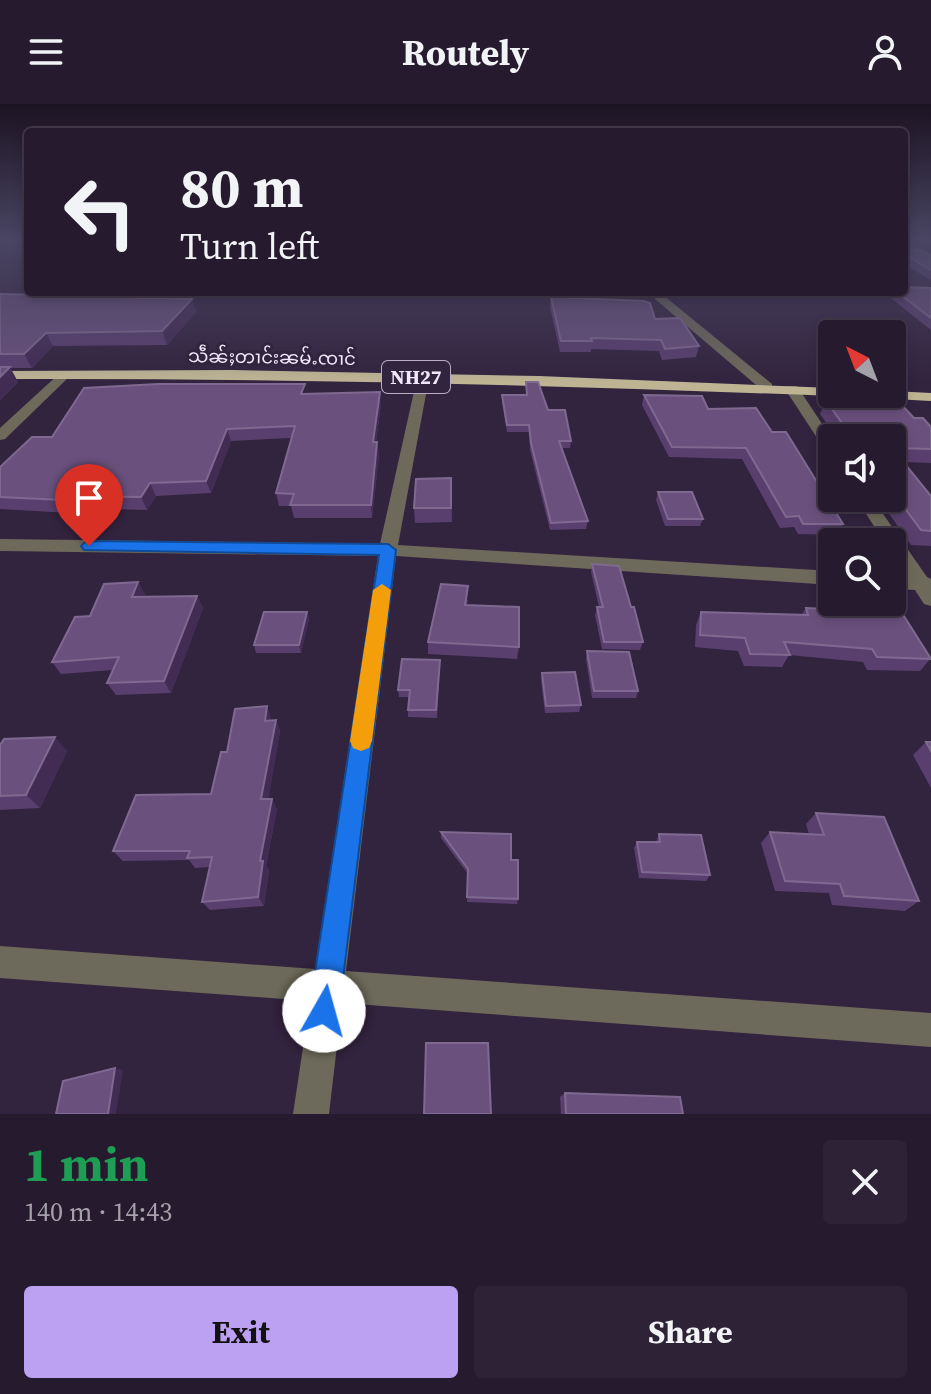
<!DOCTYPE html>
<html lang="en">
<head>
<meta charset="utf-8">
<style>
  body { margin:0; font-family:"Source Serif 4","Noto Sans Myanmar",serif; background:#2e2336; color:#f1f3f6; height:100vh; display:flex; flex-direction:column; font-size:30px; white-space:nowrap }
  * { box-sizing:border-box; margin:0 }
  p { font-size:26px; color:#a4a1aa }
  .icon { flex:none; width:44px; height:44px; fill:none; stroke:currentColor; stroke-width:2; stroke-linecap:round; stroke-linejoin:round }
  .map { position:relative; height:1010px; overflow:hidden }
  .details { display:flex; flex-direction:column; background:#261a2e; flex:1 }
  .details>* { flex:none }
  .top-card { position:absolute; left:24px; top:24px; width:884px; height:168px; border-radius:8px; box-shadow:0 4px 12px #0003,0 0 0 2px #42384a; background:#261a2e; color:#f1f3f6; overflow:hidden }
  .needle { width:52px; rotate:318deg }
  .tools { position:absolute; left:818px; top:216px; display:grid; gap:16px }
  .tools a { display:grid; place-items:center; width:88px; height:88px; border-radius:8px; background:#261a2e; box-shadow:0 4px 12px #0003,0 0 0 2px #42384a; font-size:40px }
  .pin { position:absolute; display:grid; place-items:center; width:68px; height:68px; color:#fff; margin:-82px -34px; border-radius:50% 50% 50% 0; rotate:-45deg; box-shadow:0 0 8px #0007 }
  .pin .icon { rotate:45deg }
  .me { position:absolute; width:88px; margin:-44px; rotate:7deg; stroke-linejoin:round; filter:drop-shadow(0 0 6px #0008) }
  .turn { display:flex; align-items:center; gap:28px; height:168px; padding:0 24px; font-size:36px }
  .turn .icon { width:104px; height:104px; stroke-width:2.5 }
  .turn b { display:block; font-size:56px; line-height:68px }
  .round { display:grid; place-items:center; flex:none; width:84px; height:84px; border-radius:8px; background:#2e2336 }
  .headline { display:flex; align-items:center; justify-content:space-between; height:136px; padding:0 24px }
  h1 { font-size:48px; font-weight:700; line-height:60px; color:#1e9e55 }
  .action { display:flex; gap:16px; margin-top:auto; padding:16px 24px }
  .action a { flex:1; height:92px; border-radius:8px; background:#bca0f2; color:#111; font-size:32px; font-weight:700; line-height:92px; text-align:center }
  .action a+a { background:#2e2336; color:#f1f3f6 }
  header { display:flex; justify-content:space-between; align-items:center; height:104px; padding:0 24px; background:#261a2e; font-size:36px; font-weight:700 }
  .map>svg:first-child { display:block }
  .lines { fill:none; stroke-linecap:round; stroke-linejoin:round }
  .minor { fill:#6e6a5b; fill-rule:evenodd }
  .trunk { fill:#beb494; fill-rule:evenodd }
  .wall { fill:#593f6e }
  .shaded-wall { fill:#432c54 }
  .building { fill:#6a517d; stroke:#7f6990; stroke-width:2 }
  .route { fill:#1a73e8; stroke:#114b97; stroke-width:2 }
  .slow { fill:#f59e0b }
  .labels { text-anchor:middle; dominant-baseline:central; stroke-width:6; stroke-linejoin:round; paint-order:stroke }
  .far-street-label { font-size:18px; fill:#f1e8fa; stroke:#32233e }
  .shield { fill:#32233e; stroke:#b8adc2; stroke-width:2 }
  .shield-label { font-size:20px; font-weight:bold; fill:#f1e8fa }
</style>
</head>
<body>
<header><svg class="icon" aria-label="menu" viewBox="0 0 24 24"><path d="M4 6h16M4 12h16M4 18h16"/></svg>Routely<svg class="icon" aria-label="person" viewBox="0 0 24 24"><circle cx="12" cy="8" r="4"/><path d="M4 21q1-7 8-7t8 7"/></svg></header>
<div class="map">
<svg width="931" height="1010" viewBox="0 0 931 1010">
  <rect width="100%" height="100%" fill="#32233e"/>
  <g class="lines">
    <!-- minor -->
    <g class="minor">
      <polygon points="904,138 931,151 931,157 904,144"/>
      <polygon points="655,191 663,191 772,280 772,286 762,286 655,195"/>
      <polygon points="61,268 71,271 5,335 0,336 0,324"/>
      <polygon points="423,270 429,274 398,441 832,467 832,481 396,452 346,867 931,909 931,943 342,899 329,1010 293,1010 310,897 0,874 0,842 315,865 378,452 0,447 0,435 380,440 417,274"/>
      <polygon points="787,282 797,282 832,335 832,350 825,346 785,285"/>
      <polygon points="856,394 872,394 927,473 931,475 931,502 924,500 915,486 892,485 892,471 906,472 892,450 892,438 884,438"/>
    </g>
    <!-- trunk -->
    <g class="trunk">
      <path d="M232,266L539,272L832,284V290H838L832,292C555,281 278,274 0,275V267Z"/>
      <polygon points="892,287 931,289 931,297 874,294 867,290 892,290"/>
    </g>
  </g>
  <!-- wall -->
  <g class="wall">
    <polygon points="904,147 931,151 931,176 904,160"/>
    <polygon points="931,184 931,226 887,191 889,188 904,188"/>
    <polygon points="0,188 2,190 192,195 196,208 167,241 53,242 32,264 10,264 18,278 0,296"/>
    <polygon points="551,193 655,215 699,242 696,253 662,256 659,247 591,245 591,248 560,248 550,203"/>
    <polygon points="526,278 571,337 570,344 562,344 588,417 586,425 550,426 530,346 529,328 507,328 502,298 502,291 526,291"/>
    <polygon points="307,290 381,300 376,338 379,351 372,414 294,414 291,402 279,402 276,389 291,334 231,337 211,389 156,392 147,406 74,404 70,409 0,405 0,363 52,333"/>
    <polygon points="644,291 708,305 772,328 843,420 837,431 798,430 794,423 780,424 742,355 669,353 642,301"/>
    <polygon points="826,297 914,314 931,323 931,359 904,358 931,392 931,442 911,441 878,394 892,394 892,334 837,334 820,310"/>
    <polygon points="451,374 452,418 415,419 414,404"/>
    <polygon points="658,388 703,415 700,422 665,422 656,396"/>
    <polygon points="592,460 631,503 643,538 640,546 602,545 595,511 597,503 599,503 591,468"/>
    <polygon points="138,478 145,491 144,493 197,492 203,504 171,589 116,591 107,579 113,566 61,570 52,558 90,512"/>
    <polygon points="468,495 467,501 519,543 517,555 428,550 428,538"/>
    <polygon points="806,504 931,554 920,567 867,566 863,558 789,551 782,563 744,562 738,547 695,543 696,521 701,508 802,510"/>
    <polygon points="307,508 309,515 301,549 256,549 254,541"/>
    <polygon points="587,547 638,587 636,594 592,594 586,555"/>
    <polygon points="440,563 437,614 408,613 408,606 409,593 399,593 398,586"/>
    <polygon points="542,569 581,601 579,608 545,609 541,576"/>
    <polygon points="271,613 271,616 276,616 280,627 268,695 277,705 266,762 269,766 264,802 210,806 202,798 210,763 195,764 189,756 123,757 113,747 211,690 227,648"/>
    <polygon points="926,638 931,638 931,684 913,651"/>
    <polygon points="0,641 67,647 40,704 0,706"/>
    <polygon points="816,709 919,797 905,807 832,801 829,789 775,787 761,739 770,728 809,730 806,720"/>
    <polygon points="441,728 511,756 518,795 517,800 467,798 468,770 441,734"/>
    <polygon points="659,730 710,771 706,777 639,774 634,744 637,738 656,738"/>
    <polygon points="565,989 683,1010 561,1010 560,993"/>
  </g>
  <!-- shaded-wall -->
  <g class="shaded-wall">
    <polygon points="192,195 196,208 167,241 162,227"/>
    <polygon points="46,229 53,242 32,264 24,250"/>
    <polygon points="10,263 18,278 0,296 0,273"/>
    <polygon points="380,288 381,300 374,351 373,338"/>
    <polygon points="227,325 231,337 211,389 206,377"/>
    <polygon points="377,338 379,351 372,414 371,401"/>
    <polygon points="150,379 156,392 147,406 141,393"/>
    <polygon points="67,392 74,404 70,409 62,396"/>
    <polygon points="138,478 145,491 139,505 132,493"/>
    <polygon points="197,492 203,504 171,589 164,577"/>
    <polygon points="307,508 309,515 301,549 299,541"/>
    <polygon points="267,602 271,613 270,628 265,617"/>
    <polygon points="276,616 280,627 267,705 261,695"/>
    <polygon points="55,633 67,647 40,704 26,691"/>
    <polygon points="272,695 277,705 266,762 269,766 264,802 258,793 260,757"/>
    <polygon points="115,964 123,966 116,1010 108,1010"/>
  </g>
  <!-- building -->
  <g class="building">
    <polygon points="920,146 931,151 931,166 904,150 904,147"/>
    <polygon points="904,183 931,184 931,214 897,188 904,188"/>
    <polygon points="0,190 192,195 162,227 46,229 24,250 0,250"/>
    <polygon points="551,193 644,197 650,199 655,215 680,214 699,242 665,245 661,236 591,234 592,237 561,237"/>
    <polygon points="0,263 10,263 0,273"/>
    <polygon points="526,278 538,278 548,306 565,306 571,337 559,337 588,417 551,419 531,339 529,321 507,321 502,291 527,291"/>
    <polygon points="158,280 305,280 301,290 380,288 373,338 377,338 371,401 290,401 294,390 276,389 295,322 227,325 206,377 150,379 141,393 67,392 62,396 0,393 0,363 32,333 52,333 84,284"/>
    <polygon points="644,291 702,292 708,305 756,304 772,328 786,328 843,420 803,420 799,412 786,413 746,344 672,343"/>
    <polygon points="826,297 899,298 914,314 923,314 931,323 931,345 892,344 931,392 931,427 921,426 892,387 892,334 853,334"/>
    <polygon points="451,374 451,404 414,404 416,375"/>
    <polygon points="658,388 692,388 703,415 668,415"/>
    <polygon points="592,460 619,462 631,503 634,503 643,538 604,538 597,503 603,503"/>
    <polygon points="138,478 132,493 197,492 164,577 107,579 119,553 52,558 75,513 90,512 104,480"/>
    <polygon points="441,480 468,482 465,501 519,503 519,543 428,538"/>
    <polygon points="806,504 902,509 931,555 877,553 872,545 784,538 790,551 750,550 745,534 700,531 701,508 808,511"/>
    <polygon points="264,508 307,508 299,541 254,541"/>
    <polygon points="587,547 629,548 638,587 594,587"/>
    <polygon points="402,555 440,556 436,606 408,606 410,586 398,586"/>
    <polygon points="575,568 581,601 546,602 542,569"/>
    <polygon points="267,602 265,617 276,616 261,695 272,695 260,757 263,757 258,793 202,798 212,753 187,754 190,747 113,747 136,691 211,690 221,648 227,648 235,605"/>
    <polygon points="55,633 26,691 0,692 0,641 4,635"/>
    <polygon points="926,638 931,638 931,647"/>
    <polygon points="816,709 884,713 919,797 844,792 840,780 785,777 770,728 824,731"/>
    <polygon points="441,728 511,730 511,756 518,756 518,795 467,793 468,765"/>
    <polygon points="659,730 701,731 710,771 642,768 637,738 660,738"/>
    <polygon points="426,939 488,939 491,1010 424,1010"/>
    <polygon points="115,964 108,1010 56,1010 63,977"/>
    <polygon points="565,989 680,993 683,1010 566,1010"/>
  </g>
  <!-- sky -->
  <linearGradient id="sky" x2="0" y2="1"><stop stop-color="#1c1322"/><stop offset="0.49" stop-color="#494563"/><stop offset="1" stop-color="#494563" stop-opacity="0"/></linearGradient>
  <rect width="931" height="278" fill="url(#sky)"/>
  <!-- route -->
  <polygon class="route" points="89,437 388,440 396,446 339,907 335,918 324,922 313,918 309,907 379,451 84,446 81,442 84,439"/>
  <!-- slow -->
  <polygon class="slow" points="382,480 391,486 372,637 369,644 361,647 353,644 350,637 373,486"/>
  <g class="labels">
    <!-- far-street labels -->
    <g class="far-street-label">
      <text transform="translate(272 253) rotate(1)">သဵၼ်ႈတၢင်းၼမ်ႉၸၢင်</text>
    </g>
    <!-- shield labels -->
    <rect class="shield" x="382" y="257" width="68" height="32" rx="6"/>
    <g class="shield-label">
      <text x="416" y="273">NH27</text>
    </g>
  </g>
</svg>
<div class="tools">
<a><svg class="needle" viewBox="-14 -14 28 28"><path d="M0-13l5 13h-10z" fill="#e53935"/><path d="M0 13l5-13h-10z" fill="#a4a1aa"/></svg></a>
<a><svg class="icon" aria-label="sound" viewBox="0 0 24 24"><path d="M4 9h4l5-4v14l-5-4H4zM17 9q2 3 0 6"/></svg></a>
<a><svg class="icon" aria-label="search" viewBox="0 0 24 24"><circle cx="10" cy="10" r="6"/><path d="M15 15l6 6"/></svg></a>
</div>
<div class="pin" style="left:89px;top:442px;background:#d93025"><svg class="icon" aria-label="arrive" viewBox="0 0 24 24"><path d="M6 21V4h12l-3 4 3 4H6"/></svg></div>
<svg class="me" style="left:324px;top:907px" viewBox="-20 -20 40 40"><circle r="19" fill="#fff"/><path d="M0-13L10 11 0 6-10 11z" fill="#1a73e8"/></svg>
<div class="top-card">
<div class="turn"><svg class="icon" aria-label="left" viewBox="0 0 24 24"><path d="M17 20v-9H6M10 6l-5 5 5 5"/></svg><div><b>80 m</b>Turn left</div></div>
</div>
</div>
<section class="details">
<div class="headline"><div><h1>1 min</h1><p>140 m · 14:43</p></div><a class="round"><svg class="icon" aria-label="close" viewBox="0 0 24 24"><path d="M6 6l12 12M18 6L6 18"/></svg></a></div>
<div class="action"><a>Exit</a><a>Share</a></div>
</section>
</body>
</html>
